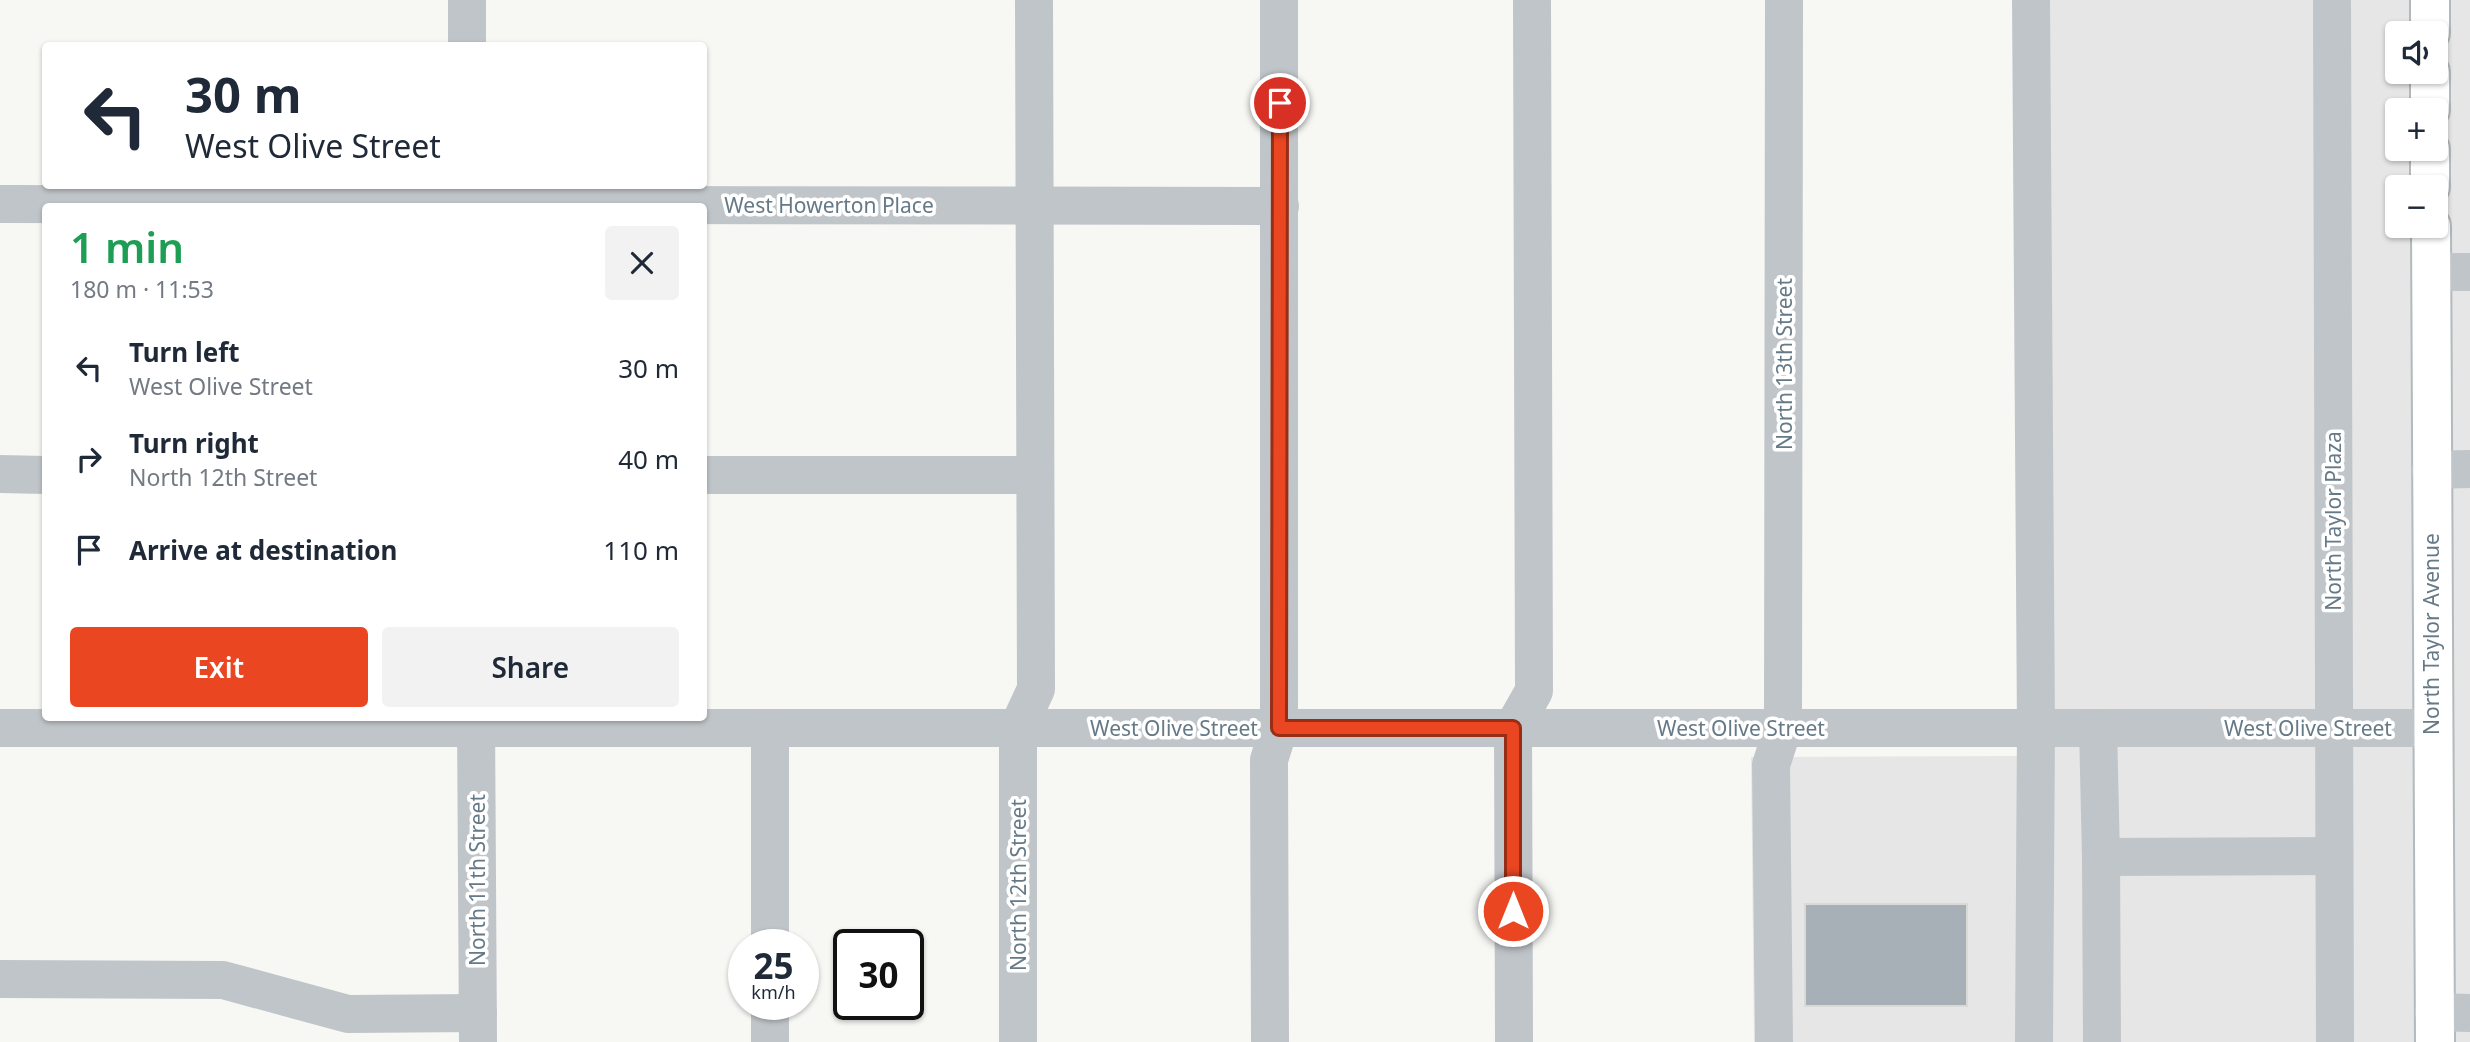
<!DOCTYPE html>
<html lang="en">
<head>
<meta charset="utf-8">
<style>
  body { margin:0; font-family:"Noto Sans",sans-serif; background:#f2f2f3; color:#1f2937; height:100vh; display:flex; flex-direction:column; font-size:26px; white-space:nowrap }
  * { box-sizing:border-box; margin:0 }
  p { font-size:23px; color:#747a83 }
  .icon { flex:none; width:38px; height:38px; fill:none; stroke:currentColor; stroke-width:2; stroke-linecap:round; stroke-linejoin:round }
  .map { position:relative; flex:1; overflow:hidden }
  .side { position:absolute; left:42px; top:203px; width:665px; height:518px; display:flex; flex-direction:column; background:#fff; border-radius:7px; box-shadow:0 2px 5px #0004 }
  .side>* { flex:none }
  .hud { position:absolute; left:42px; top:42px; width:665px; height:147px; border-radius:7px; box-shadow:0 2px 5px #0004; background:#fff; color:#1f2937; overflow:hidden }
  .fabs { position:absolute; left:2385px; top:21px; display:grid; gap:14px }
  .fabs a { display:grid; place-items:center; width:63px; height:63px; border-radius:7px; background:#fff; box-shadow:0 2px 5px #0004; font-size:35px }
  .speed { position:absolute; left:728px; top:929px; display:flex; gap:14px; font-size:35px; font-weight:700; text-align:center }
  .speed>* { display:grid; place-content:center; width:91px; height:91px; border-radius:50%; background:#fff; box-shadow:0 2px 5px #0004; line-height:1 }
  .speed small { font-size:18px; font-weight:400 }
  .speed .limit { border:4px solid #111; border-radius:10px; background:#fff; color:#111 }
  .pin { position:absolute; display:grid; place-items:center; width:60px; height:60px; color:#fff; margin:-30px; border:4px solid #fff; border-radius:50%; box-shadow:0 2px 7px #0007 }
  .me { position:absolute; width:77px; margin:-38px; rotate:0deg; stroke-linejoin:round; filter:drop-shadow(0 0 5px #0008) }
  .turn { display:flex; align-items:center; gap:24px; height:147px; padding:0 28px; font-size:32px }
  .turn .icon { width:91px; height:91px; stroke-width:2.5 }
  .turn b { display:block; font-size:49px; line-height:60px }
  .round { display:grid; place-items:center; flex:none; width:74px; height:74px; border-radius:7px; background:#f2f2f3 }
  .overview { display:flex; align-items:center; justify-content:space-between; height:119px; padding:0 28px }
  h1 { font-size:42px; font-weight:600; line-height:52px; color:#1e9e55 }
  .action { display:flex; gap:14px; margin-top:auto; padding:14px 28px }
  .action a { flex:1; height:80px; border-radius:7px; background:#ea4621; color:#fff; font-size:28px; font-weight:600; line-height:80px; text-align:center }
  .action a+a { background:#f2f2f3; color:#1f2937 }
  ul { padding:0; list-style:none }
  li { display:flex; align-items:center; gap:21px; height:91px; padding:0 28px }
  li div { flex:1 }
  li b { display:block; font-size:26px }
  li em { font-style:normal }
  .map>svg:first-child { display:block }
  .built { fill:#e5e6e5; fill-rule:evenodd }
  .building { fill:#a7b0b6; stroke:#d9d9d6; stroke-width:2 }
  .lines { fill:none; stroke-linecap:round; stroke-linejoin:round }
  .major-casing { stroke:#b3b9bd; stroke-width:42 }
  .minor { stroke:#c0c5c9; stroke-width:38 }
  .major { stroke:#fff; stroke-width:38 }
  .route-casing { stroke:#982e15; stroke-width:18 }
  .route { stroke:#ea4621; stroke-width:12 }
  .labels { text-anchor:middle; dominant-baseline:central; stroke-width:7; stroke-linejoin:round; paint-order:stroke }
  .street-label { font-size:21px; fill:#657986; stroke:#fff }
</style>
</head>
<body>
<div class="map">
<svg width="2470" height="1042" viewBox="0 0 2470 1042">
  <rect width="100%" height="100%" fill="#f7f7f4"/>
  <!-- built -->
  <path class="built" d="M2021,0H2470V1042H1754L1751,757L2020,756ZM2398,33H2436V72H2398ZM2398,110H2436V149H2398ZM2398,187H2436V226H2398Z"/>
  <!-- building -->
  <rect class="building" x="1805" y="904" width="162" height="102"/>
  <g class="lines">
    <defs>
      <g id="major">
        <polyline points="2430,0 2430,33"/>
        <polyline points="2430,72 2430,110"/>
        <polyline points="2430,149 2430,187"/>
        <polyline points="2431,226 2435,1042"/>
      </g>
    </defs>
    <!-- major casing -->
    <use href="#major" class="major-casing"/>
    <!-- minor -->
    <g class="minor">
      <polyline points="467,0 467,46"/>
      <polyline points="2031,0 2036,728 2034,1042"/>
      <polyline points="2332,0 2335,1042"/>
      <polyline points="0,204 1280,206"/>
      <polyline points="2431,272 2470,272"/>
      <polyline points="2431,470 2470,469"/>
      <polyline points="0,474 46,475"/>
      <polyline points="704,475 1034,475"/>
      <polyline points="476,718 478,1042"/>
      <polyline points="0,728 2432,728"/>
      <polyline points="770,728 770,945"/>
      <polyline points="2098,728 2101,857 2334,856"/>
      <polyline points="2101,857 2102,1042"/>
      <polyline points="0,979 223,980 348,1014 478,1013"/>
      <polyline points="770,1004 770,1042"/>
      <polyline points="2434,1012 2470,1013"/>
      <polyline points="1018,1042 1018,728 1036,689 1034,0"/>
      <polyline points="1270,1042 1269,760 1279,728 1279,0"/>
      <polyline points="1514,1042 1513,728 1534,691 1532,0"/>
      <polyline points="1774,1042 1771,765 1783,728 1784,0"/>
    </g>
    <!-- major -->
    <use href="#major" class="major"/>
  </g>
  <g class="lines">
    <defs>
      <polyline id="route" points="1280,103 1279,728 1513,728 1513,911"/>
    </defs>
    <!-- route casing -->
    <use href="#route" class="route-casing"/>
    <!-- route -->
    <use href="#route" class="route"/>
  </g>
  <g class="labels">
    <!-- street labels -->
    <g class="street-label">
      <text x="829" y="205">West Howerton Place</text>
      <text transform="translate(1784 364) rotate(-90)">North 13th Street</text>
      <text transform="translate(2333 521) rotate(-90)">North Taylor Plaza</text>
      <text transform="translate(2431 634) rotate(-90)">North Taylor Avenue</text>
      <text x="1174" y="728">West Olive Street</text>
      <text x="1741" y="728">West Olive Street</text>
      <text x="2308" y="728">West Olive Street</text>
      <text transform="translate(477 880) rotate(-90)">North 11th Street</text>
      <text transform="translate(1018 885) rotate(-90)">North 12th Street</text>
    </g>
  </g>
</svg>
<div class="fabs">
<a><svg class="icon" aria-label="sound" viewBox="0 0 24 24"><path d="M4 9h4l5-4v14l-5-4H4zM17 9q2 3 0 6"/></svg></a>
<a>+</a>
<a>−</a>
</div>
<div class="speed"><div>25<small>km/h</small></div><div class="limit">30</div></div>
<div class="pin" style="left:1280px;top:103px;background:#d93025"><svg class="icon" aria-label="arrive" viewBox="0 0 24 24"><path d="M6 21V4h12l-3 4 3 4H6"/></svg></div>
<svg class="me" style="left:1513px;top:911px" viewBox="-20 -20 40 40"><circle r="17" fill="#ea4621" stroke="#fff" stroke-width="3"/><path d="M0-11L8 9 0 5-8 9z" fill="#fff"/></svg>
<div class="hud">
<div class="turn"><svg class="icon" aria-label="left" viewBox="0 0 24 24"><path d="M17 20v-9H6M10 6l-5 5 5 5"/></svg><div><b>30 m</b>West Olive Street</div></div>
</div>
<section class="side">
<div class="overview"><div><h1>1 min</h1><p>180 m · 11:53</p></div><a class="round"><svg class="icon" aria-label="close" viewBox="0 0 24 24"><path d="M6 6l12 12M18 6L6 18"/></svg></a></div>
<ul>
<li><svg class="icon" aria-label="left" viewBox="0 0 24 24"><path d="M17 20v-9H6M10 6l-5 5 5 5"/></svg><div><b>Turn left</b><p>West Olive Street</p></div><em>30 m</em></li>
<li><svg class="icon" aria-label="right" viewBox="0 0 24 24"><path d="M7 20v-9h11M14 6l5 5-5 5"/></svg><div><b>Turn right</b><p>North 12th Street</p></div><em>40 m</em></li>
<li><svg class="icon" aria-label="arrive" viewBox="0 0 24 24"><path d="M6 21V4h12l-3 4 3 4H6"/></svg><div><b>Arrive at destination</b></div><em>110 m</em></li>
</ul>
<div class="action"><a>Exit</a><a>Share</a></div>
</section>
</div>
</body>
</html>
